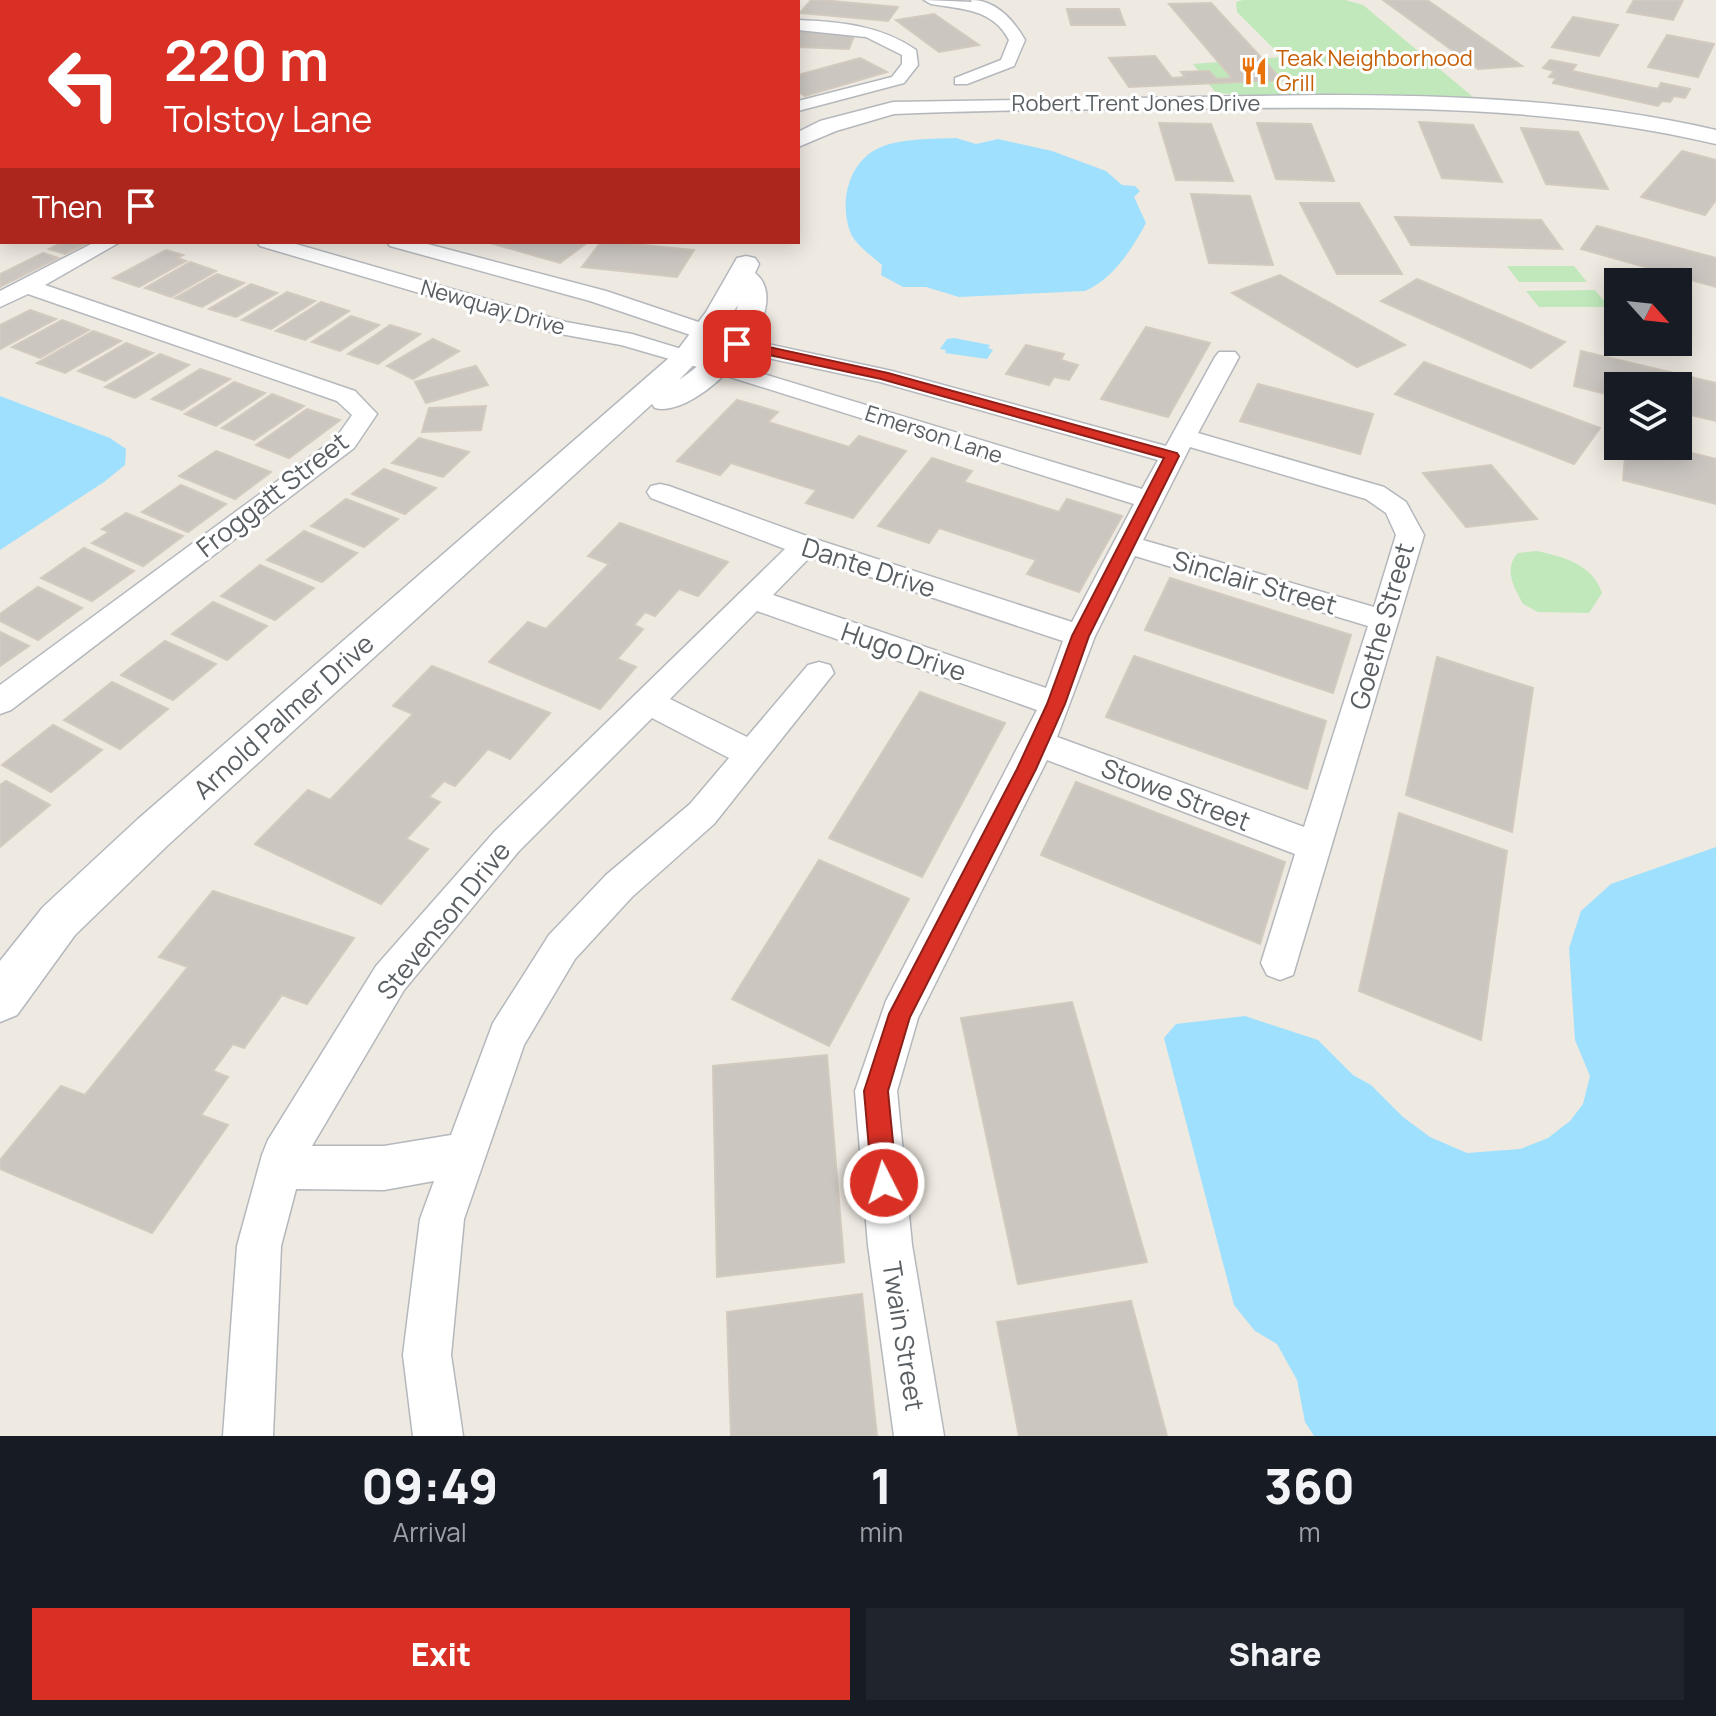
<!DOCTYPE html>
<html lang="en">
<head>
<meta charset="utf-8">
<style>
  body { margin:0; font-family:Manrope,sans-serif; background:#20242c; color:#f1f3f6; height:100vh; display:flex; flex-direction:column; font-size:30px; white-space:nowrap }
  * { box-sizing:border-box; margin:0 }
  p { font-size:26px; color:#9ea1a6 }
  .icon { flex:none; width:44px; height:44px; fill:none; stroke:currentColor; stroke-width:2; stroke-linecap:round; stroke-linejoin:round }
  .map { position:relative; height:1436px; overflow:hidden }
  .drawer { display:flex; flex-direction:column; background:#171b24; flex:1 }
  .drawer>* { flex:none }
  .top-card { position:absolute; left:0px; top:0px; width:800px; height:244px; box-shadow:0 4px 20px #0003; background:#d93025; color:#fff; overflow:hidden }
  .needle { width:52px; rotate:117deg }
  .fabs { position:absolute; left:1604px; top:268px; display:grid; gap:16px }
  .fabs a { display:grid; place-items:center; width:88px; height:88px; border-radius:0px; background:#171b24; box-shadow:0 4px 20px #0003; font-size:40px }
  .pin { position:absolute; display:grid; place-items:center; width:68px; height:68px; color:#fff; margin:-34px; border-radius:16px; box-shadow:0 4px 12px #0006 }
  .me { position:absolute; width:88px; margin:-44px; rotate:355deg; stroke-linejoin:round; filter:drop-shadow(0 0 6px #0008) }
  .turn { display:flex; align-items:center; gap:28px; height:168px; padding:0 32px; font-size:36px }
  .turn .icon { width:104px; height:104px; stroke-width:2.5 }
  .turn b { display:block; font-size:56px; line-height:68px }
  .then { display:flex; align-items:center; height:76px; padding:0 32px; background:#0003; gap:16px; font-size:30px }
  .eta { display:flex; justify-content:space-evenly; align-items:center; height:136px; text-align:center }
  .eta b { font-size:48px; font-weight:800; line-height:56px }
  .button { display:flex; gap:16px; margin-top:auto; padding:16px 32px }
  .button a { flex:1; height:92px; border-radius:0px; background:#d93025; color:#fff; font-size:32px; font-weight:800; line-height:92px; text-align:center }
  .button a+a { background:#20242c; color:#f1f3f6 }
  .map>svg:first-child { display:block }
  .green { fill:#c0e8bb }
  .water { fill:#9fe0ff }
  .building { fill:#cbc6c0; stroke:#d3cabf; stroke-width:2 }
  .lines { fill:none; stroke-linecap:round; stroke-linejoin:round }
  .minor-casing { stroke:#b4b8bd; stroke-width:3 }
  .tertiary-casing { stroke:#b4b8bd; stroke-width:3 }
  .minor { fill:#fff; fill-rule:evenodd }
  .tertiary { fill:#fff; fill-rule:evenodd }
  .route { fill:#d93025; stroke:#8d1f18; stroke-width:2 }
  .labels { text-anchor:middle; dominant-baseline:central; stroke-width:6; stroke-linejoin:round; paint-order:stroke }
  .far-food-label { font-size:22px; fill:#c56008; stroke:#fff; text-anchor:start }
  .far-street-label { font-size:22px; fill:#595f63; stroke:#fff }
  .street-label { font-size:26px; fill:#595f63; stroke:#fff }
</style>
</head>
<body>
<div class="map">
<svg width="1716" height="1436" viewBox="0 0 1716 1436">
  <rect width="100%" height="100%" fill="#eee9e1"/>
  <!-- green -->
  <g class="green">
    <polygon points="1243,0 1345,0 1363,5 1479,102 1328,102 1216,93 1193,64 1282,57 1237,12 1236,2"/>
    <polygon points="1507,266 1574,266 1587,282 1519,282"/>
    <polygon points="1595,290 1609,307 1539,307 1526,291"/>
    <path d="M1537,551C1565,557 1593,565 1602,593L1589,613L1538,612L1523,604C1514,587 1503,569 1518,553Z"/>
  </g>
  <!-- water -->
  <g class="water">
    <path d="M956,138L976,144L998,139L1052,151L1106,171L1122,185L1135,186L1140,191L1134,197L1146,223C1132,249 1113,279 1085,291L959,297L926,287H903L881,275L882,265C873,257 856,245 851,234C838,202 849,160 881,147C903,138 933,139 956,138Z"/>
    <polygon points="954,338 990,345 988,348 993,350 987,359 945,353 946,350 940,349 947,339"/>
    <polygon points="0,396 110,438 126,449 125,465 104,482 0,550"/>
    <polygon points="1716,847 1716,1436 1314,1436 1305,1422 1297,1380 1277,1344 1255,1331 1234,1305 1164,1038 1176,1024 1245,1016 1318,1040 1353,1075 1371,1085 1403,1117 1430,1137 1467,1153 1520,1149 1548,1138 1570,1121 1583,1104 1590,1076 1575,1040 1569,948 1581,911 1611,884"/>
  </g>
  <!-- building -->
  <g class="building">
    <polygon points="602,0 694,0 600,2"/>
    <polygon points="811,0 821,0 898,7 888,21 800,13"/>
    <polygon points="1383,0 1427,0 1522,66 1478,69"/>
    <polygon points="1634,0 1683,0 1673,20 1627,12"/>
    <polygon points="1211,3 1282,80 1129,87 1109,58 1155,56 1172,78 1185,77 1181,72 1209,71 1216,79 1232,78 1169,4"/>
    <polygon points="1067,9 1119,9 1125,25 1071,25"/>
    <polygon points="934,14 979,45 939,52 896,20"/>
    <polygon points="1573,17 1618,25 1599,56 1552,47"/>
    <polygon points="798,30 855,33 849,49 798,47"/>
    <polygon points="1667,35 1714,44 1698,77 1648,67"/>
    <polygon points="860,58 887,72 805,96 798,92 798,75"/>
    <polygon points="1550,60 1576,65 1572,71 1658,89 1661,83 1690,89 1685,98 1674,96 1670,102 1662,101 1658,106 1553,83 1556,78 1549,77 1554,71 1543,68"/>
    <polygon points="1419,122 1473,125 1502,182 1442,178"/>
    <polygon points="1159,123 1211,124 1233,181 1176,180"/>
    <polygon points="1257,123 1311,124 1334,181 1276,179"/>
    <polygon points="1521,128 1578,132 1608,189 1546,184"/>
    <polygon points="1682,151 1716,160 1716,200 1705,215 1641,197"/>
    <polygon points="1191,194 1250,196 1273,265 1209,263"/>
    <polygon points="1300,203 1359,203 1402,274 1337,274"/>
    <polygon points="1395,217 1541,220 1562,249 1411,245"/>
    <polygon points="1597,226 1716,258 1716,287 1581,249"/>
    <polygon points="63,242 89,242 65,254 49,249"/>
    <polygon points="487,242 588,242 560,263"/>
    <polygon points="601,242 614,242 694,250 677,277 582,267"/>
    <polygon points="166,250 183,255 177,258 186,261 139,287 113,278"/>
    <polygon points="43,253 58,258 0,287 0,274"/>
    <polygon points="190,262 216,271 171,297 145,288"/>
    <polygon points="217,274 244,283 202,307 175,298"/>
    <polygon points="1280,275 1405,345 1357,367 1232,293"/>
    <polygon points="1417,279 1565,342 1531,368 1381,301"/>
    <polygon points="251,284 277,293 236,317 209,309"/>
    <polygon points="287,292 315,301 271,329 242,320"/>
    <polygon points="321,302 349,311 305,340 276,331"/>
    <polygon points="30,310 56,319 0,349 0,325"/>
    <polygon points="351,316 379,325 340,351 312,342"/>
    <polygon points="62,320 89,330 40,358 12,347"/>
    <polygon points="390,325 420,334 378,364 348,354"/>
    <polygon points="1146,327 1210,343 1168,417 1101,399"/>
    <polygon points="93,331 121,341 65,373 37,363"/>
    <polygon points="433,339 459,351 413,379 387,366"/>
    <polygon points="126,343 153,353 105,381 78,371"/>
    <polygon points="1026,345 1064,354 1061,360 1078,365 1069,380 1054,377 1049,385 1006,374"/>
    <polygon points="1581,351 1716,383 1716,421 1678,412 1678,386 1618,386 1618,397 1574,386"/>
    <polygon points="160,354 189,365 135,398 105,387"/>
    <polygon points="1424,362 1600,428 1574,464 1395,394"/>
    <polygon points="476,366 488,385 426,403 415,382"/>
    <polygon points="200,369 230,379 182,410 152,399"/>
    <polygon points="234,382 265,393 216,426 185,414"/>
    <polygon points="1258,384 1373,414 1360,454 1240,421"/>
    <polygon points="272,394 304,406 254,440 222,428"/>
    <polygon points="737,400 778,412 768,422 849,447 859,436 906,451 853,518 806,503 816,490 731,463 720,475 677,461"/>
    <polygon points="486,406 481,430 422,432 429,408"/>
    <polygon points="307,409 340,420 289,458 256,445"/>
    <polygon points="419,438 469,452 443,477 392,463"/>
    <polygon points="1626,446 1664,446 1716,459 1716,504 1623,480"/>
    <polygon points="216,451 271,472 235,499 179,476"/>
    <polygon points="932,458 972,471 964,482 1059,512 1067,499 1122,516 1079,592 1027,574 1036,560 939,528 929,543 878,526"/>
    <polygon points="1491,465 1537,519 1466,527 1423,473"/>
    <polygon points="384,469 436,488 405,514 352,494"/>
    <polygon points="181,485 226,504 188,532 142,512"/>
    <polygon points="346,499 398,519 364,547 311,526"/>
    <polygon points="126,513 183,536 143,566 92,543 109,532 102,529"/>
    <polygon points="620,523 728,562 698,596 679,589 655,616 645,612 634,625 643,629 617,659 636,667 600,709 489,662 528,622 546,629 609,564 588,556"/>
    <polygon points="304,531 357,553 322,582 267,560"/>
    <polygon points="84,548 134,571 92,601 41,578"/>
    <polygon points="260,565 314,588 275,620 221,596"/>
    <polygon points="1170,578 1351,635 1333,693 1145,630"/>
    <polygon points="38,587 82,608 38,640 0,621 0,614"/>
    <polygon points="213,602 267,626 227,660 172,634"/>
    <polygon points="0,632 29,646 0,666"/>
    <polygon points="165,641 216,664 173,700 121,675"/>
    <polygon points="1134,656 1326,721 1307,789 1106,717"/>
    <polygon points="1437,657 1533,688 1512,832 1406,795"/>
    <polygon points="432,666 550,713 510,759 488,749 455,786 444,781 429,797 440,802 406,839 428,849 381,904 255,844 308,790 330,800 413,714 393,706"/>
    <polygon points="112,682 168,709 120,749 64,720"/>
    <polygon points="920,692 1005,723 922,877 829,838"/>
    <polygon points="53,725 102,750 51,792 2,765"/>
    <polygon points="6,781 50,805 0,847 0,785"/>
    <polygon points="1076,782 1285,862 1260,944 1041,855"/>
    <polygon points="1399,813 1507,851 1481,1040 1359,991"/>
    <polygon points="819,860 909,899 829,1046 732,999"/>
    <polygon points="213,891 354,938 307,1004 282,995 244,1048 233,1044 213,1071 228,1077 201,1115 228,1125 152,1233 0,1169 0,1160 61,1086 85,1095 188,967 159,957"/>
    <polygon points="1072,1002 1147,1262 1018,1284 961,1018"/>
    <polygon points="827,1055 844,1262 717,1277 713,1066"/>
    <polygon points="862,1294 877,1436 731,1436 727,1312"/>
    <polygon points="1131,1301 1167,1436 1019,1436 997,1322"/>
  </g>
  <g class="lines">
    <defs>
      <g id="minor">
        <polygon points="329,0 496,0 497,2 328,2"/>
        <path d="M924,0L972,2L971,0C995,0 1013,19 1025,40L1014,66L967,84H955V78L1001,60L1009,40C993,9 962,9 931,4Z"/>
        <path d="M798,20C840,22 880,25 916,50L918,65L904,83L798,111V101L892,77L902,64V55L866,37L798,30Z"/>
        <polygon points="95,242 120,242 45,285 355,391 377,414 354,448 11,710 0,714 0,685 336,438 352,415 337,401 28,294 0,307 0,291"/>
        <path d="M257,242H289L566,322L632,334L1142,489L1158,460L880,382L744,353L590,301L390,246L387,242H420L606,291L758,342L892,371L1166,446L1215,357L1219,352H1235L1239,357L1198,433L1384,487L1406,502L1424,535L1293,975L1280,980L1267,975L1261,963L1295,854L1047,760L918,1018L897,1091L912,1245L944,1436H894L868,1245L855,1091L886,1001L1037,710L757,611L670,699L747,737L808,665L819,662L830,665L834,673L714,824L632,897L575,959L524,1045L464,1219L451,1355L463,1436H413L403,1355L420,1219L434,1181L384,1190L296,1189L281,1246L273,1436H223L237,1246L262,1155L268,1140L376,966L495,831L785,549L651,498L647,492L651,486L660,484L669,486L815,539L1072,622L1134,504L711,371L621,345L555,333L260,246ZM1190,447L1366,499L1386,513L1396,535L1374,607L1143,540ZM1135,556L1368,626L1304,827L1057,737L1095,636ZM810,557L1063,641L1046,688L773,595ZM652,718L729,758L690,804L606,875L549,935L493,1023L451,1135L384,1146H312L404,990L519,851Z"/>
      </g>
      <g id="tertiary">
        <path d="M1321,95C1455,95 1585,100 1716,130V144C1560,107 1405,107 1246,108C1128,109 1011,109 894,114L836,131L798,147V132L820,121L893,102Z"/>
        <path d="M746,256L755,258L759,264L755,273C800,309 701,420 655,408L652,404L168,845L75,935L17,1015L0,1022V961L43,907L138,819L677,351L706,312L737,258ZM738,305C727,341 710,359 679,380L706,352Z"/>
      </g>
    </defs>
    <!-- minor casing -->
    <use href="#minor" class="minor-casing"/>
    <!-- tertiary casing -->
    <use href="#tertiary" class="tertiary-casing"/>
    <!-- minor -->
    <use href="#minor" class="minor"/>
    <!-- tertiary -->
    <use href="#tertiary" class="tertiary"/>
  </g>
  <!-- route -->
  <polygon class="route" points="737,340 888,373 1177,453 1179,456 1089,636 1065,704 1036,769 910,1017 888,1091 897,1183 893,1192 884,1196 876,1192 872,1183 864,1091 889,1014 1017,769 1047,704 1072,636 1164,458 881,379 732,347 730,344"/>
  <!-- icons -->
  <defs>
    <symbol id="restaurant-bare" viewBox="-9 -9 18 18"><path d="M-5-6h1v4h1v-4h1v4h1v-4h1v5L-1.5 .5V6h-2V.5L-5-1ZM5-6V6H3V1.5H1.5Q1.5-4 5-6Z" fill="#e8710a" stroke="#fff" stroke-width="2.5" paint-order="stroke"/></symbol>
  </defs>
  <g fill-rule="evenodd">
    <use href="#restaurant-bare" x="1234" y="51" width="40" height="40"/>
  </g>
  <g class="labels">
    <!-- far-food labels -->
    <g class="far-food-label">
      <text x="1276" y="58">Teak Neighborhood<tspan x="1276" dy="25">Grill</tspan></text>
    </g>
    <!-- far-street labels -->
    <g class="far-street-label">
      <text x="1136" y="103">Robert Trent Jones Drive</text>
      <text transform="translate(493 307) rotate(16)">Newquay Drive</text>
      <text transform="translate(934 434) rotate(18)">Emerson Lane</text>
    </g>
    <!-- street labels -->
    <g class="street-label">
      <text transform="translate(272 494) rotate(-38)">Froggatt Street</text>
      <text transform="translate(869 567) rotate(18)">Dante Drive</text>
      <text transform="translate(1255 582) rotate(16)">Sinclair Street</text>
      <text transform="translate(1381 626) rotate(-74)">Goethe Street</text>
      <text transform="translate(904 651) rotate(19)">Hugo Drive</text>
      <text transform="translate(283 716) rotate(-42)">Arnold Palmer Drive</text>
      <text transform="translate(1176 794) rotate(21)">Stowe Street</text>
      <text transform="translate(443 920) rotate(-51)">Stevenson Drive</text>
      <text transform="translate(904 1336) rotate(81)">Twain Street</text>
    </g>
  </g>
</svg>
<div class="fabs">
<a><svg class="needle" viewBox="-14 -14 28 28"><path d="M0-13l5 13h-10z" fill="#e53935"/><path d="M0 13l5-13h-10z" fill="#9ea1a6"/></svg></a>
<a><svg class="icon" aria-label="layers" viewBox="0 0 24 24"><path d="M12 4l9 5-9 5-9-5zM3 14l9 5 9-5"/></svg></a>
</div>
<div class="pin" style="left:737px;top:344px;background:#d93025"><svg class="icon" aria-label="arrive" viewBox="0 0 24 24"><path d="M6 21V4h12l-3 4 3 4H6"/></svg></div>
<svg class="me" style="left:884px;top:1183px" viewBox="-20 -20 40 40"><circle r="17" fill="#d93025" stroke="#fff" stroke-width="3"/><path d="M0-11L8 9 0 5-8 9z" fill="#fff"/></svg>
<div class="top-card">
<div class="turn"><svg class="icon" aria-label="left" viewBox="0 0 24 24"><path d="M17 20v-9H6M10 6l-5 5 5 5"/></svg><div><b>220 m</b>Tolstoy Lane</div></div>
<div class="then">Then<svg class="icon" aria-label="arrive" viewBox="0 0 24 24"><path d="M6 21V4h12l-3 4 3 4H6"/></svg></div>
</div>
</div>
<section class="drawer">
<div class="eta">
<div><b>09:49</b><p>Arrival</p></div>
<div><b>1</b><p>min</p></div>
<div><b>360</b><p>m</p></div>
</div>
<div class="button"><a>Exit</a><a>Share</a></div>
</section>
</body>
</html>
